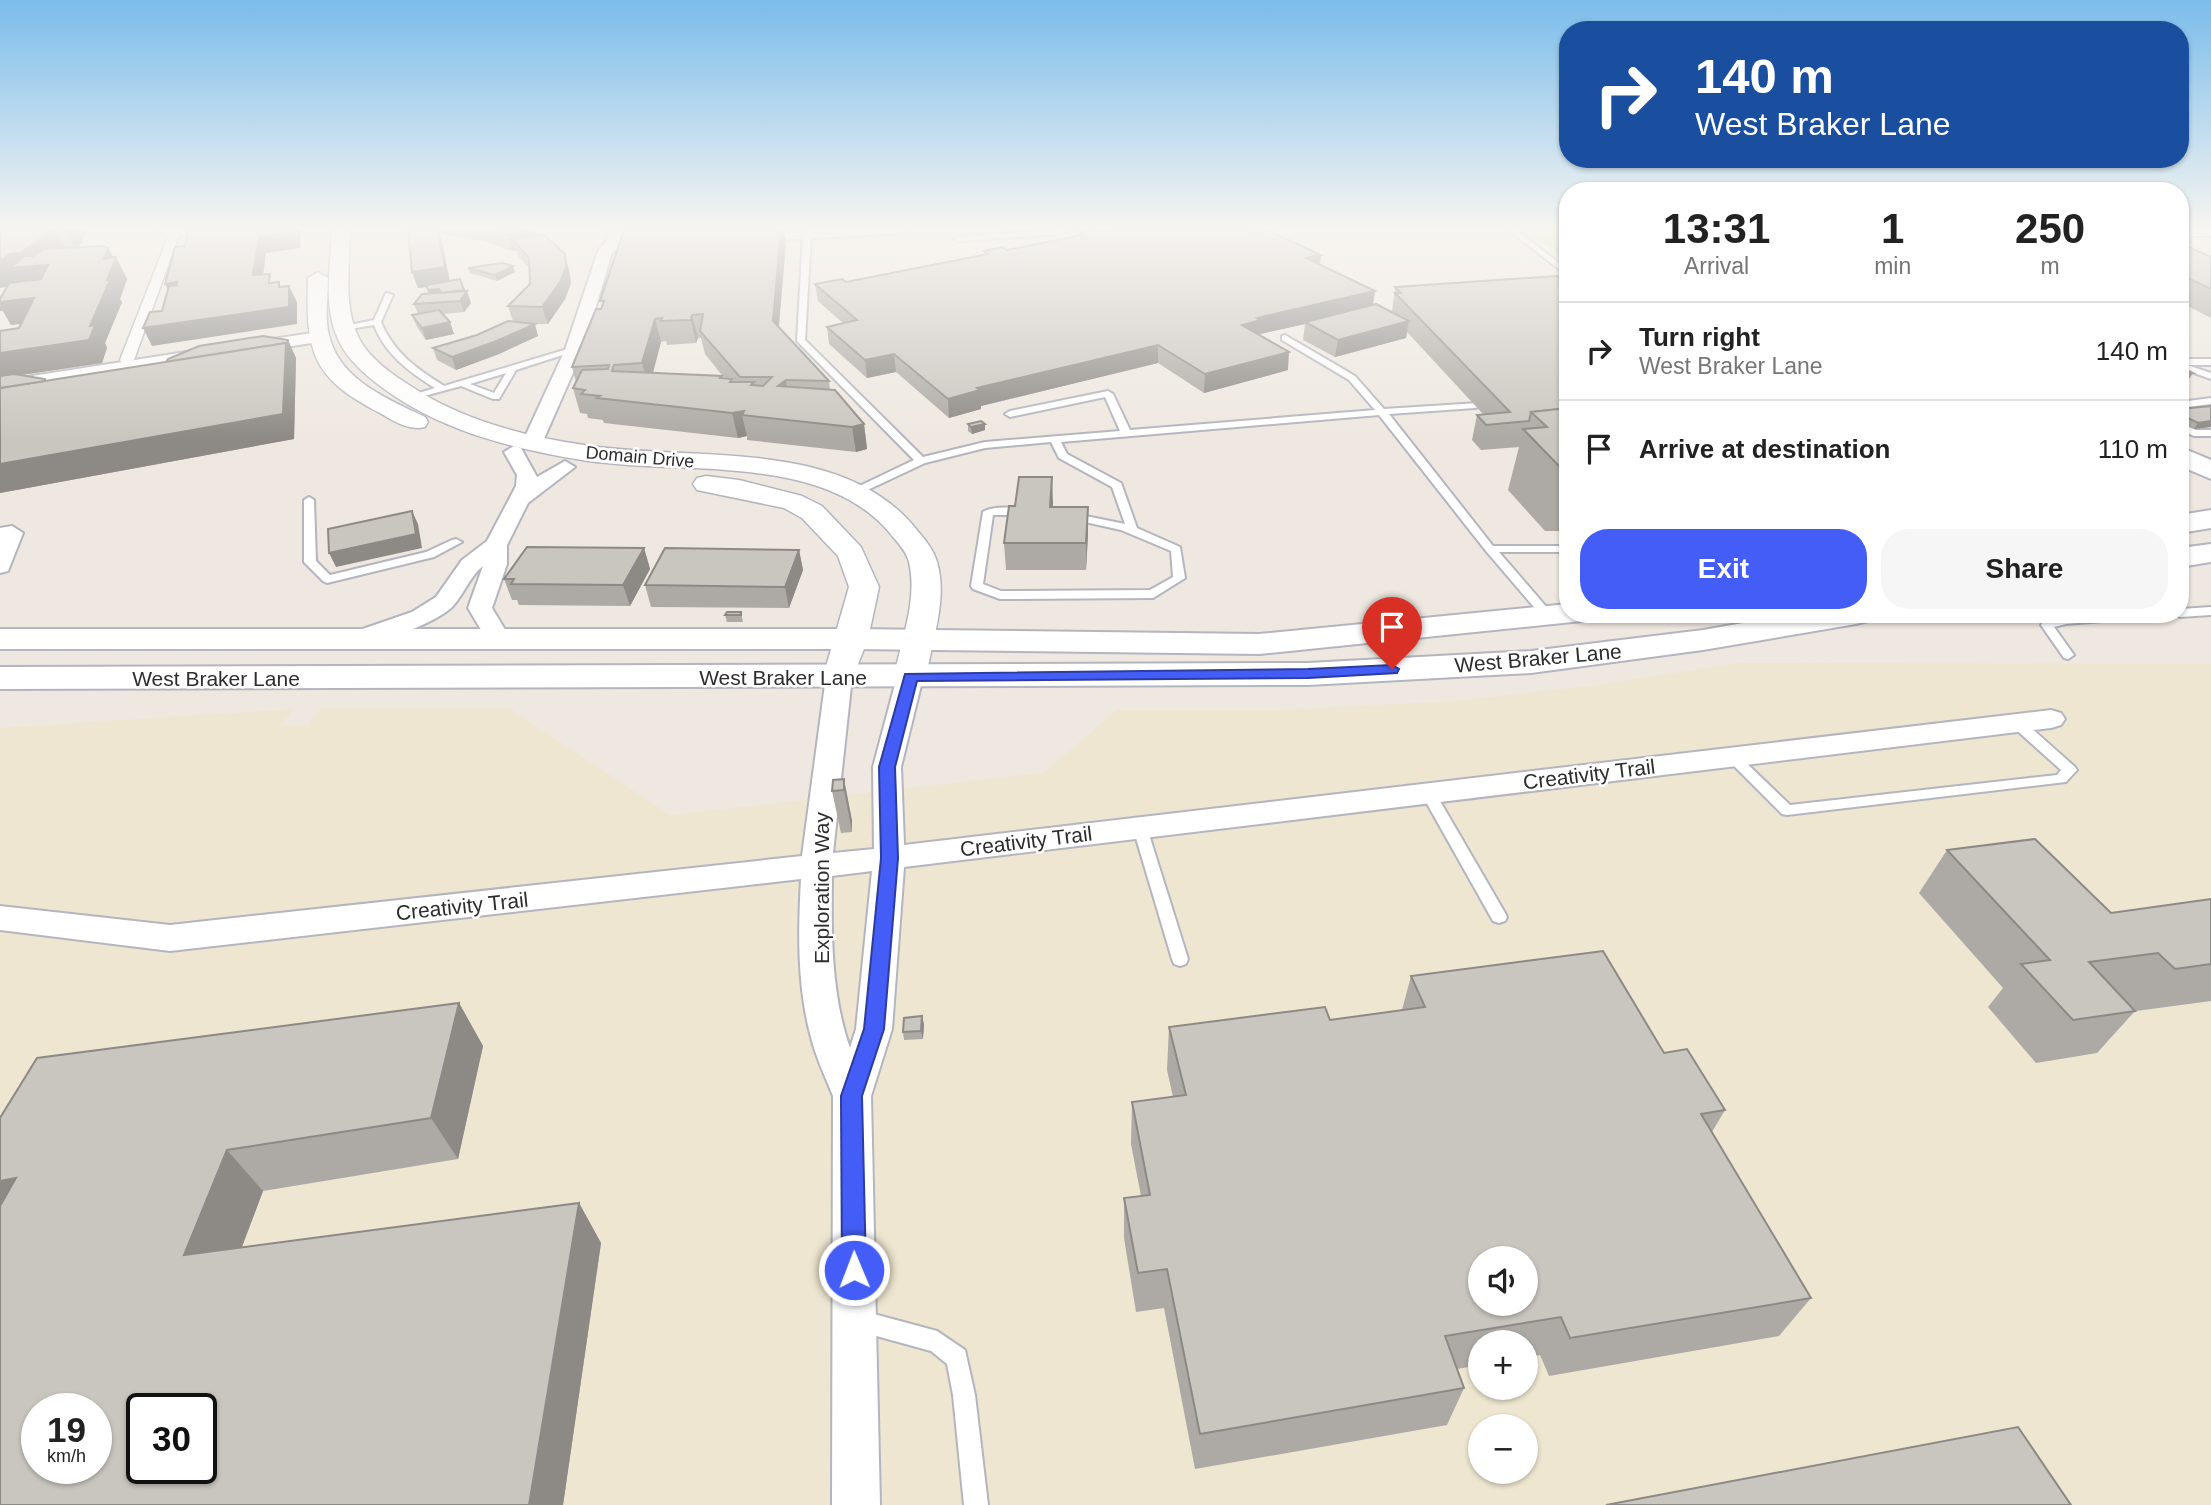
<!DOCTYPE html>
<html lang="en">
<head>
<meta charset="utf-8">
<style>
  body { margin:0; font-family:Helvetica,sans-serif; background:#f6f6f6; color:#222; height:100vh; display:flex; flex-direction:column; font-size:26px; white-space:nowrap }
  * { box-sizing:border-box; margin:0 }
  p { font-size:23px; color:#767676 }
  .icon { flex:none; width:38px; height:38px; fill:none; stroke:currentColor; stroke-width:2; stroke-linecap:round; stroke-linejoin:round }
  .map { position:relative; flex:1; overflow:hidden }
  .sheet { position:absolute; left:1559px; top:182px; width:630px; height:441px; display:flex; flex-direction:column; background:#fff; border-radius:28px; box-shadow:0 2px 5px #0004 }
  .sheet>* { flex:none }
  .top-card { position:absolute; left:1559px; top:21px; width:630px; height:147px; border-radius:28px; box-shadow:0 2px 5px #0004; background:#1a4fa0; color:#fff; overflow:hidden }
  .controls { position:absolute; left:1468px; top:1246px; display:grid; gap:14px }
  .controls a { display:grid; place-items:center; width:70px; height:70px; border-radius:50%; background:#fff; box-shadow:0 2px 5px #0004; font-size:35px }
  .speed { position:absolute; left:21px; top:1393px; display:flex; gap:14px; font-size:35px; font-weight:700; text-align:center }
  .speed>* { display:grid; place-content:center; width:91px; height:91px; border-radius:50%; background:#fff; box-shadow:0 2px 5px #0004; line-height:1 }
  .speed small { font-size:18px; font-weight:400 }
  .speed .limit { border:4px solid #111; border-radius:10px; background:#fff; color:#111 }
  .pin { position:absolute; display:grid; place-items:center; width:60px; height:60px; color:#fff; margin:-72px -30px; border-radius:50% 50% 50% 0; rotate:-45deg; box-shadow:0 0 7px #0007 }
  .pin .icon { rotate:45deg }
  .me { position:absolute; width:77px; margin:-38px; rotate:359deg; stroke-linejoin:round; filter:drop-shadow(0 0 5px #0008) }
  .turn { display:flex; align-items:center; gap:24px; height:147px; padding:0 21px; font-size:32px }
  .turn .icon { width:91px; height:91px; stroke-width:2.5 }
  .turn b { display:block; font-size:49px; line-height:60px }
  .eta { display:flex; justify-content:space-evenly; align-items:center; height:119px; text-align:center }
  .eta b { font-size:42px; font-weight:700; line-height:49px }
  .primary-button { display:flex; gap:14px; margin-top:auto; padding:14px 21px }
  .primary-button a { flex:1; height:80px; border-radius:28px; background:#445df6; color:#fff; font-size:28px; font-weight:700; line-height:80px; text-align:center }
  .primary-button a+a { background:#f6f6f6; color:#222 }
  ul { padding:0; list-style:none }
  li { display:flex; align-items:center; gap:21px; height:98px; padding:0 21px; border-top:2px solid #e0e0e0 }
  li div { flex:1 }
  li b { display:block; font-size:26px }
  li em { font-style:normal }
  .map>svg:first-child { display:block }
  .education { fill:#eee6d0; fill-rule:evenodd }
  .green { fill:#b2e29e }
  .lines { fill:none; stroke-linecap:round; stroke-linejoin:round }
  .service-casing { stroke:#b3b5bf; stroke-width:4 }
  .pedestrian-casing { stroke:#b3b5bf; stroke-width:3 }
  .minor-casing { stroke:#b3b5bf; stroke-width:4 }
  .tertiary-casing { stroke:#b3b5bf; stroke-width:3 }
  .secondary-casing { stroke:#b3b5bf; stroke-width:4 }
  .service { fill:#fff; fill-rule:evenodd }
  .pedestrian { fill:#fff; fill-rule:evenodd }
  .minor { fill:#fff; fill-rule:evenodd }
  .tertiary { fill:#fff; fill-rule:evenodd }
  .secondary { fill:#fff; fill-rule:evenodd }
  .wall { fill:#ada9a4; fill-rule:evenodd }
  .shaded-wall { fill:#8d8a86 }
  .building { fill:#c9c5bf; stroke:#8d8a86; stroke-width:2; fill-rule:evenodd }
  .route { fill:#445df6; stroke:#2c3ca0; stroke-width:2 }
  .labels { text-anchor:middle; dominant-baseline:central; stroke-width:5; stroke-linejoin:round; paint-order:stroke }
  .far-street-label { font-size:18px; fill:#2d2d2d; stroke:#fff }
  .street-label { font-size:21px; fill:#2d2d2d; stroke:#fff }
</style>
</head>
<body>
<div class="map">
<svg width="2211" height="1505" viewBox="0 0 2211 1505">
  <rect width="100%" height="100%" fill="#eee8e0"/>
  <!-- education -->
  <path class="education" d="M1738,663L2211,664V1505H0V728L293,709L281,726L308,725L321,708H509L670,815L1043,773L1117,710H1283L1455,701L1598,685ZM1480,1258H1526V1304H1480ZM1480,1342H1526V1388H1480ZM37,1409H96V1468H37ZM142,1409H201V1468H142ZM1480,1426H1526V1472H1480Z"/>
  <!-- green -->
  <polygon class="green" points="1524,229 1568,229 1568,259"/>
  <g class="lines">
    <defs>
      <g id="service">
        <polygon points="1073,229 1062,234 958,241 954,239 958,237"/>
        <polygon points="1507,229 1515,229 1568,270 1568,276"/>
        <path d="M807,233L811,235L805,340L923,457L985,442L1120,431L1105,397L1010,417L1005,414L1010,411L1108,391L1113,394L1130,430L1375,410L1349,380L1282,340V336L1285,335L1355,376L1384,409L1478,403V407L1475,408L1389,414L1493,546H1568V552H1499L1555,617L1549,621L1545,620L1486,551L1379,415L1061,442L1067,454L1121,483L1137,528L1180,547L1185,578L1153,598L1000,599L973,589L971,586L983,512C992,506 1016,506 1025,512L1020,515H993L983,584L1001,591L1150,590L1173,577L1171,551L1121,530L1067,518V514L1071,513L1125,524L1112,487L1059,458L1051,442L985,448L925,463L859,494H851V490L914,460L797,341L803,235Z"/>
        <path d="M386,293L393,295L381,322C393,352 417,369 444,386L571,348L578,350L516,370L499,399H493L461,386L409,400V396L435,388C409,372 385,354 374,325L344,330L340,327L374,320ZM506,373L494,393L470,384Z"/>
        <polygon points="2184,359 2211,359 2211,365 2187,365 2211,373 2211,379 2180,368 2180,361"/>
        <polygon points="2211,398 2211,404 2180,408 2180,402"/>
        <polygon points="2180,423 2196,430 2211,430 2211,436 2194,436 2180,430"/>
        <polygon points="309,497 314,500 316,561 330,575 426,552 452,540 456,539 462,542 434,557 327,583 323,581 304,562 304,500"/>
        <polygon points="2211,607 2211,615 2180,617 2175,614 2180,614 2180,609"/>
        <polygon points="2092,614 2147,614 2141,618 2066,624 2054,627 2074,655 2068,659 2064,658 2041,625 2043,622 2066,616"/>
        <polygon points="2017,719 2022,720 2075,767 2077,770 2066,782 1787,815 1782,814 1725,757 1732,752 1737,754 1790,805 2057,775 2061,770 2012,726 2010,723 2012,720"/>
        <polygon points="1428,788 1433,789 1505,913 1507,917 1505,921 1499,923 1493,921 1421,793"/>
        <polygon points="1140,823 1145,824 1147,828 1188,959 1186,964 1180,966 1174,964 1172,959 1133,828 1135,824"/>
        <polygon points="859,1310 937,1331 965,1350 975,1395 988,1505 964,1505 953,1395 947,1364 931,1351 851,1329 848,1321 851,1313"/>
      </g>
      <polygon id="pedestrian" points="171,229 181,229 134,360 122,363 120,360"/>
      <g id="minor">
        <polygon points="157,229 278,229 271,233 215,237 164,233"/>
        <polygon points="611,229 625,229 621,240 657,239 664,243 657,247 616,249 612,253 583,350 543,441 540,445 526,445 523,441 565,350 598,251 605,243"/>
        <polygon points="833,229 911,229 904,233 746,242 739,238 746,234"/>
        <rect x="2180" y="229" width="31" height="7"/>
        <polygon points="319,332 328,337 325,341 252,352 243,347 252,342"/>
        <polygon points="205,349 211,350 214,354 211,358 0,391 0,381"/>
        <path d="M514,446L521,448L537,477L565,461L575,467L528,503L507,545V564L492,608L510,638L507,643H489L468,608L483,566C470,576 464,594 453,606C439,622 369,649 348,644L345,639L348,634L412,612L436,597L462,560L487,541L516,486L517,475L504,452Z"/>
        <polygon points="12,526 23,533 8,571 0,573 0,528"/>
        <path d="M839,669L848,671L852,677L833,853L874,849L873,767L897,677L901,671H919L923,677L901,767L904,845L2051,710L2061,713L2065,719L2061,725L2051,728L904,867L892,1029L871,1096L880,1505H832L833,1096C826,1078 817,1060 812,1041C797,989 798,932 801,879L170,951L0,930V906L170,925L802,856L826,677L830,671ZM872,871L856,1029L850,1048C831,995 831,932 832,876Z"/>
      </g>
      <g id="tertiary">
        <path d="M332,229H350C350,263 343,302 357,334C366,356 390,373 409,385C461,420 523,436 584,445C687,462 835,437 911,523C920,534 933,547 937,562C948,599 932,640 926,677L921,684L910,687L899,684L894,677C901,640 918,600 909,562C906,550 896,541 889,532C820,451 677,476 582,460C516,449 449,433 393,395C371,380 345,360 336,334C323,301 331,263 332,229Z"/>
        <path d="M318,272L328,278C328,298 324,320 330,339C342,381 388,399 425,417L428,422L425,427C408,431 394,421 380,413C310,377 306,351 308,278Z"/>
        <polygon points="706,476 739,480 802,496 822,506 861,547 879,587 868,639 850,684 839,687 828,684 823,677 849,587 838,556 802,518 784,508 697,490 693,484 697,478"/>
      </g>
      <g id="secondary">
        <polygon points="2180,447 2211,460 2211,479 2180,466"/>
        <polygon points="2211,510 2211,528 2180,533 2180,515"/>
        <polygon points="2211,544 2211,562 2180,567 2180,548"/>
        <polygon points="1568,604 1568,614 1587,614 1582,621 1259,654 852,649 0,649 0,629 852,629 1259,634"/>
        <polygon points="1795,614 1873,614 1868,621 1856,624 1703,650 1531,673 1308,685 0,689 0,667 1308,663 1531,651 1703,630"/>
      </g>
    </defs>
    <!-- service casing -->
    <use href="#service" class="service-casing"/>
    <!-- pedestrian casing -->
    <use href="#pedestrian" class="pedestrian-casing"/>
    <!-- minor casing -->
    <use href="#minor" class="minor-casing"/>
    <!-- tertiary casing -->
    <use href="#tertiary" class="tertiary-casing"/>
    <!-- secondary casing -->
    <use href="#secondary" class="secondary-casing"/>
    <!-- service -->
    <use href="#service" class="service"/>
    <!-- pedestrian -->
    <use href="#pedestrian" class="pedestrian"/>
    <!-- minor -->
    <use href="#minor" class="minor"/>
    <!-- tertiary -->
    <use href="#tertiary" class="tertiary"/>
    <!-- secondary -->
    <use href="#secondary" class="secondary"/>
  </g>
  <!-- wall -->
  <g class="wall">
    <polygon points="0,229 86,229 88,233 82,237 84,241 76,247 108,248 127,279 120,299 122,302 105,343 107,348 102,363 22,375 45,379 46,381 166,362 288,340 296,358 294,439 0,493 0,331 19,328 21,324 11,325 3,311 0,311 0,295 1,297 6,287"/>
    <polygon points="417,229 534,229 536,235 569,270 571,283 565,299 548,324 534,324 538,336 499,354 456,370 437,360 433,348 477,335 513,321 508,306 530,284 530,269 518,256 516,250 512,251 486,242 439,234 442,242 450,281 460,279 464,291 471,303 464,312 443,314 454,334 426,340 417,327 412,315 418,314 414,304 429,294 427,287 418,288 412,272"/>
    <polygon points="1078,232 1254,234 1321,255 1320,264 1375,291 1373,305 1392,312 1395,287 1568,281 1568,531 1545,531 1508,490 1519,447 1481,450 1472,440 1477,415 1483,414 1407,332 1406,338 1335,357 1303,340 1305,324 1260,334 1288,370 1204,393 1158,363 981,406 981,409 949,418 896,372 867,378 829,344 827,327 843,323 818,301 815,284 846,282 984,254 984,251 1007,250 1078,236"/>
    <path d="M786,243L779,327L829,381L830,390L864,424L867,449L856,452L747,440V436L738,438L604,423L603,420L588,418L587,414L580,413L573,388L576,382L572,367L602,308ZM698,338H701L705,354L725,379L723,378L722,376L653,373L661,342L666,341L667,345L696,343Z"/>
    <polygon points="2180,243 2211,257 2211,318 2180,302"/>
    <polygon points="468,268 515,272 497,281 470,273"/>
    <polygon points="2211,406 2211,427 2194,429 2180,423 2180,409"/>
    <polygon points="968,424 985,424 985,430 972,434 968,431"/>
    <polygon points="1053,503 1053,507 1088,507 1088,534 1086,570 1006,570 1004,543 1015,506"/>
    <polygon points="644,548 650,569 630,606 519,605 517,600 512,600 504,579"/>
    <polygon points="799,550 803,570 789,608 651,607 645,585"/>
    <polygon points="741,612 743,622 727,622 725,615"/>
    <polygon points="844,779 852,821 852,832 841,833 832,791"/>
    <polygon points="1947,850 2111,913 2211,899 2211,1001 2136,1011 2130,1005 2135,1011 2097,1053 2036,1063 1988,1007 2003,988 1919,893"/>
    <polygon points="1411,976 1664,1053 1725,1110 1712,1132 1811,1298 1779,1336 1549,1376 1540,1355 1526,1357 1526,1342 1480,1342 1480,1365 1457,1369 1464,1388 1447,1425 1195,1469 1164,1308 1136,1312 1124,1238 1124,1198 1141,1196 1131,1144 1132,1102 1173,1097 1167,1070 1169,1027 1330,1020 1402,1010"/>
    <polygon points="459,1003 483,1046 458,1159 263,1191 242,1247 579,1203 601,1243 563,1505 0,1505 0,1118"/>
    <polygon points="924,1024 923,1039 904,1040 903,1032"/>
  </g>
  <!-- shaded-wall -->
  <g class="shaded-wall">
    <polygon points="54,229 66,249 48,265 60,287 21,290 16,280 6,287 0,288 0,261 10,254"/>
    <polygon points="64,229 86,229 88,233 82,237 84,241 75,249"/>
    <polygon points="294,229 299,229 301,234 300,248 266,253 261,291 253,275 259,237"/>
    <polygon points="438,229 442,242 450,284 418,288 412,272"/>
    <polygon points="534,229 539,245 513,240 516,250 512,251 507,235"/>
    <polygon points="781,229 783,229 786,243 777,344 773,321"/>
    <polygon points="108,248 115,260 116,257 127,279 120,299 122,302 105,343 107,348 102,363 0,378 0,353 90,326 107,280 104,259"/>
    <polygon points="565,254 569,270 571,283 565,299 548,324 542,307"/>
    <polygon points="1321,255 1319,271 1306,258"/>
    <polygon points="513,266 515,272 497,281 495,275"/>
    <polygon points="177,282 173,301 165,284"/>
    <polygon points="289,286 297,302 297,324 152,346 143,328"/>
    <polygon points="439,289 464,290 465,294 467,291 471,303 464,312 460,301 430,296 428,290"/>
    <polygon points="1375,291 1372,308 1305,322 1305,324 1260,334 1260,337 1242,325 1257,318"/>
    <polygon points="0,295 4,302 34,298 47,320 11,325 3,311 0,311"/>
    <polygon points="692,315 698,338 696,343 691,320"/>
    <polygon points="655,319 661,342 649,387 642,363"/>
    <polygon points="1409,321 1406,338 1335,357 1338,340"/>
    <polygon points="450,322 454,334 426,340 422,328"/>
    <polygon points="535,324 538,336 499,354 456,370 452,357"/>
    <polygon points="288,340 296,358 294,439 0,493 0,464 286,343"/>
    <polygon points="1158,345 1158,363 981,406 981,409 949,418 948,399 977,388"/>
    <polygon points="1289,352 1288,370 1204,393 1205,374"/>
    <polygon points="894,354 896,372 867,378 865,360"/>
    <polygon points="2193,373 2185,385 2180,386 2180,374"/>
    <polygon points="786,380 790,404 778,386"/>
    <polygon points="744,411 742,415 747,436 738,438 732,413"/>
    <polygon points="2211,421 2211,427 2194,429 2198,423"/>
    <polygon points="864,424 867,449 856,452 852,427"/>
    <polygon points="985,424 985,430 972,434 971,427"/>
    <polygon points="1052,477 1053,503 1051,533 1050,507"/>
    <polygon points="1088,507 1088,534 1086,570 1086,543"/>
    <polygon points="412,511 418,524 422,548 336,567 329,553"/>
    <polygon points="644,548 650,569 630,606 623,585"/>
    <polygon points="799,550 803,570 789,608 785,587"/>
    <polygon points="844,779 852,821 852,832 844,790"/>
    <polygon points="459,1003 483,1046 458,1159 431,1118"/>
    <polygon points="922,1016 924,1024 923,1039 921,1031"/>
    <polygon points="227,1150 263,1191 224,1294 184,1255"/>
    <polygon points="16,1178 0,1224 0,1181"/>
    <polygon points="579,1203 601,1243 563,1505 529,1505"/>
  </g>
  <!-- building -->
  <g class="building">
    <polygon points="0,229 54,229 20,253 10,254 0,261"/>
    <polygon points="207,229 294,229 294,232 259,237 253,275 270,274 269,283 279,282 279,287 289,286 289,307 143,328 150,312 162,311 169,286 177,285 177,282 165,284 175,247 185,246 188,231"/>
    <polygon points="417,229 437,229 445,267 412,272 408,230"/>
    <polygon points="488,229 534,229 507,235"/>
    <path d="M646,229H781L773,321L829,381L786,380L778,386L835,390L864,424L852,427L742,415L744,411L732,413L597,398L600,396L581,394L585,390L573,388L582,370L608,369L609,365L572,367L596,309H601L604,301H600L624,230ZM703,314L700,331L740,377H772L763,386L751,385L754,382H730L732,379L720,378L722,376L612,371L614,365L642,363L655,319L662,318L661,321L691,320L692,315Z"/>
    <polygon points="1095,229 1100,232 1115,229 1243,229 1254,234 1269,231 1321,255 1306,258 1375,291 1257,318 1261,320 1242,325 1289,352 1205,374 1158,345 977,388 980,390 948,399 894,354 865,360 827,327 857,320 815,284 842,279 846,282 988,254 984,251 1002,247 1007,250 1082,235 1078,232"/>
    <polygon points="543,234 565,254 566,267 560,282 542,307 508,306 530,284 529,258 513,240"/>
    <polygon points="2180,243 2211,257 2211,289 2180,274"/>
    <polygon points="104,246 108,248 104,259 116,257 107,280 110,280 90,326 95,325 89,340 0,353 0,331 19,328 34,298 0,302 0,299 9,283 41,279 48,265 9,268 25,256 33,256 43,249"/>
    <polygon points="502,263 513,266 495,275 468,268"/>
    <polygon points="1557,276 1563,281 1568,281 1568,408 1531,412 1529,421 1486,425 1477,415 1510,412 1395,293 1401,293 1395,287"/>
    <polygon points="460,279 464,290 441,293 439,289 428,290 426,285"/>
    <polygon points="467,291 460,301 414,304 422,294"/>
    <polygon points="1376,304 1409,321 1338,340 1305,322"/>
    <polygon points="439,310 450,322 422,328 412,315"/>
    <polygon points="508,321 535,324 494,342 452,357 433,348 477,335"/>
    <polygon points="263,336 288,340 288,348 286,343 166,362 168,359 199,346"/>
    <polygon points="286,343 283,414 0,464 0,388"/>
    <polygon points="2180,367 2193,373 2180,374"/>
    <polygon points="14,374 45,379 45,381 0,388 0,376"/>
    <polygon points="2211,406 2211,421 2198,423 2180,414 2180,409"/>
    <polygon points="1568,408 1568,468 1562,469 1523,429 1547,427 1531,412"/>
    <polygon points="981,421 985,424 971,427 968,424"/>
    <polygon points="1019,477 1052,477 1050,507 1088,507 1086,543 1004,543 1009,506 1015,506"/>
    <polygon points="412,511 416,534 329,553 328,529"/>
    <polygon points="527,547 644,548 623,585 511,584 514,579 504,579"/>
    <polygon points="665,548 799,550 785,587 645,585"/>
    <polygon points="727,612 741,612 741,615 725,615"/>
    <polygon points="844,779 844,790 832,791 833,780"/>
    <polygon points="2035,839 2111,913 2211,899 2211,964 2175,969 2158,953 2089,962 2135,1011 2073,1020 2021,964 2050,960 1947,850"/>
    <path d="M1603,951L1664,1053L1687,1049L1725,1110L1701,1114L1811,1298L1570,1338L1561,1317L1445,1336L1464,1388L1200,1434L1167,1269L1138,1273L1124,1198L1150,1195L1132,1102L1186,1095L1169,1027L1325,1007L1330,1020L1425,1007L1411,976ZM1480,1258H1526V1304H1480Z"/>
    <path d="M459,1003L431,1118L227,1150L184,1255L579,1203L529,1505H0V1206L16,1178L0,1181V1118L37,1058ZM37,1409H96V1468H37ZM142,1409H201V1468H142Z"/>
    <polygon points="922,1016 921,1031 903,1032 904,1018"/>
    <polygon points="2018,1427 2071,1505 1606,1505"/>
  </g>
  <!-- sky -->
  <linearGradient id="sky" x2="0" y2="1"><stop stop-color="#7abcea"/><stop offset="0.52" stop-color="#f7f5f1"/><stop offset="1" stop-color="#f7f5f1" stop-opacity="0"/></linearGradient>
  <rect width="2211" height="439" fill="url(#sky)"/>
  <!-- route -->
  <polygon class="route" points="1392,665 1399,669 1397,673 1308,678 917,681 895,767 898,858 884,1029 862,1096 866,1270 862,1279 854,1282 845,1279 842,1270 841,1096 864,1029 881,858 879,767 905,674 1308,669"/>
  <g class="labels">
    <!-- far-street labels -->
    <g class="far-street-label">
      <text transform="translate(640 457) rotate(5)">Domain Drive</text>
    </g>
    <!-- street labels -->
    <g class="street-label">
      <text transform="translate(1538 658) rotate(-5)">West Braker Lane</text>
      <text x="783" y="677">West Braker Lane</text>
      <text x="216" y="678">West Braker Lane</text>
      <text transform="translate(1589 774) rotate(-7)">Creativity Trail</text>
      <text transform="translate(1026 841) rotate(-7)">Creativity Trail</text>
      <text transform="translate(821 888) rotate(-90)">Exploration Way</text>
      <text transform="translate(462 906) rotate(-6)">Creativity Trail</text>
    </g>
  </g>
</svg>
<div class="controls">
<a><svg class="icon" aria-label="sound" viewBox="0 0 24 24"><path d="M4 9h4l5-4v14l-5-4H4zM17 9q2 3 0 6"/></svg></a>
<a>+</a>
<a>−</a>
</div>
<div class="speed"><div>19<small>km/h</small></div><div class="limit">30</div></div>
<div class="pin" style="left:1392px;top:669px;background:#d93025"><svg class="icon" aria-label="arrive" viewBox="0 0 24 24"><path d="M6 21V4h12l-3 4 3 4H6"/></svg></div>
<svg class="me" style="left:854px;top:1270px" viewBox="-20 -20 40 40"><circle r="17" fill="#445df6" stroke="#fff" stroke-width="3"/><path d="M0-11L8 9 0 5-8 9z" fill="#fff"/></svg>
<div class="top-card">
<div class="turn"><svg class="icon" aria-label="right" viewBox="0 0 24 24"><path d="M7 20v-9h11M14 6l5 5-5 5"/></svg><div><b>140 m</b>West Braker Lane</div></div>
</div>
<section class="sheet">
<div class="eta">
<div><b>13:31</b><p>Arrival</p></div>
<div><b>1</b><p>min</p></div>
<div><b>250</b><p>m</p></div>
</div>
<ul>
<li><svg class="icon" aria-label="right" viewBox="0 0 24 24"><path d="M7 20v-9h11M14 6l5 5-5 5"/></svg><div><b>Turn right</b><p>West Braker Lane</p></div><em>140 m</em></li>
<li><svg class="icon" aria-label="arrive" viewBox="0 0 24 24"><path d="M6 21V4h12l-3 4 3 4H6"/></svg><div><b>Arrive at destination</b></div><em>110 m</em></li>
</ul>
<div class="primary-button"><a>Exit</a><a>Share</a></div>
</section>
</div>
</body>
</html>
